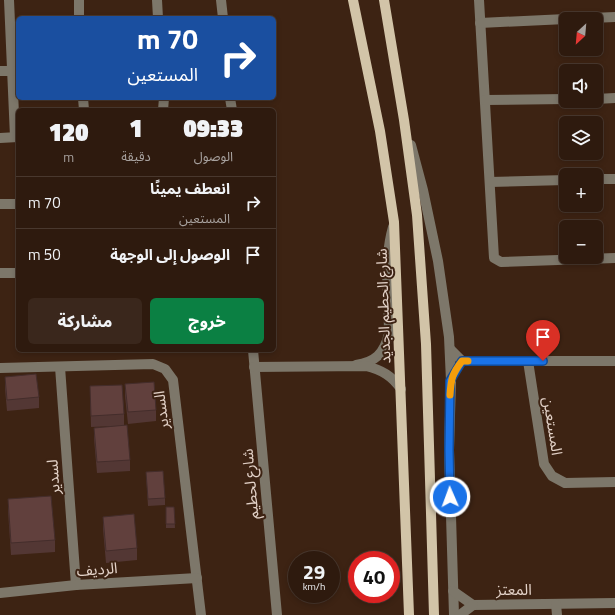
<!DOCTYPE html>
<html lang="ar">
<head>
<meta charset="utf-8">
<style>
  body { margin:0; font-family:"Titillium Web","Noto Sans Arabic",sans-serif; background:#3a271c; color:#f1f3f6; direction:rtl; height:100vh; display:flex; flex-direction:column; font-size:15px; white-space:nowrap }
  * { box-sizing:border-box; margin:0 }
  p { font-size:13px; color:#a7a19e }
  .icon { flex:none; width:22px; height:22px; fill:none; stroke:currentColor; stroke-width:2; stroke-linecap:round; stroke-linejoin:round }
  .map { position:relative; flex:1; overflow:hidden; direction:ltr }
  .panel { position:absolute; left:16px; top:108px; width:260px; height:244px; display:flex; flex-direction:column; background:#2e1a0e; border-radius:6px; box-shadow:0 2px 6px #0003,0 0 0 1px #49382e; direction:rtl }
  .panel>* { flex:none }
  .banner { position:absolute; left:16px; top:16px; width:260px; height:84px; border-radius:6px; box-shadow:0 2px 6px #0003,0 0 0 1px #49382e; direction:rtl; background:#1a4fa0; color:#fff; overflow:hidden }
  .needle { width:26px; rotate:206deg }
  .tools { position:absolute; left:559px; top:12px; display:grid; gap:8px }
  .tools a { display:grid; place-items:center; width:44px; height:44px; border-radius:6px; background:#2e1a0e; box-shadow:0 2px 6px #0003,0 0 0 1px #49382e; font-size:20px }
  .speed { position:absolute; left:288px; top:551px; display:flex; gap:8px; font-size:20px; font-weight:700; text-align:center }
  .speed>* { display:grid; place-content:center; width:52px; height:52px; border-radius:50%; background:#2e1a0e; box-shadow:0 2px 6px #0003,0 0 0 1px #49382e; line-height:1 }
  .speed small { font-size:10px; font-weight:400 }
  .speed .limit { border:6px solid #d22; background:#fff; color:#111 }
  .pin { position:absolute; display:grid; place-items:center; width:34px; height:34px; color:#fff; margin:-41px -17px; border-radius:50% 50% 50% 0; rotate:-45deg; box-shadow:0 0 4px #0007 }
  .pin .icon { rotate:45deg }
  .me { position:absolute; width:44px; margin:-22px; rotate:358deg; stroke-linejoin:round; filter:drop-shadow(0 0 3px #0008) }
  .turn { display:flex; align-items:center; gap:14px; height:84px; padding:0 12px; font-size:18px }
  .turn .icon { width:52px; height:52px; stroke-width:2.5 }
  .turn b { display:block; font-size:28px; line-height:34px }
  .eta { display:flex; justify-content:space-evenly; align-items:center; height:68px; text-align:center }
  .eta b { font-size:24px; font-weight:800; line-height:28px }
  .button { display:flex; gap:8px; margin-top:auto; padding:8px 12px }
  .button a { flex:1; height:46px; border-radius:6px; background:#0b8043; color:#fff; font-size:16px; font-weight:800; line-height:46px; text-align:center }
  .button a+a { background:#3a271c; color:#f1f3f6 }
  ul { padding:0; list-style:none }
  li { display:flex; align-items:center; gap:12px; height:52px; padding:0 12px; border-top:1px solid #49382e }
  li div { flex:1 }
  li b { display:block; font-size:15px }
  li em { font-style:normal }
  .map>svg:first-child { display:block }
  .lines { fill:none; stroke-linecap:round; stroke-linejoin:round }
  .minor { stroke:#7d776a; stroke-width:10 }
  .major { stroke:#d2c4a8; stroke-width:10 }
  .wall { fill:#533734 }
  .building { fill:#61403d; stroke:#442d2b }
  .route-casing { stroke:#114b97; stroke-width:10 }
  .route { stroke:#1a73e8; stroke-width:7 }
  .slow { stroke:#f59e0b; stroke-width:7 }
  .labels { text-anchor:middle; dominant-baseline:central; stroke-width:4; stroke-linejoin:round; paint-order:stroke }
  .street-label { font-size:15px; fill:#e3d2c8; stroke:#3d2313 }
</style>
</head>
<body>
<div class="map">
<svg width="615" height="615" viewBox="0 0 615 615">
  <rect width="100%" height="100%" fill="#3d2313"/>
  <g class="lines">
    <!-- minor -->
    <g class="minor">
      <polyline points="9,0 15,137"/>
      <polyline points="79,0 79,18"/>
      <polyline points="157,0 158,18"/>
      <polyline points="221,0 223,18"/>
      <polyline points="479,0 494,258 501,262 615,258"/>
      <polyline points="568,19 615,17"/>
      <polyline points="480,23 566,19"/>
      <polyline points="0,71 13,71"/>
      <polyline points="83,98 84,110"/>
      <polyline points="230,98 232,110"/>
      <polyline points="596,99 615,98"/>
      <polyline points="485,100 566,99"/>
      <polyline points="163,110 164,98"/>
      <polyline points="0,138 18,137"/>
      <polyline points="411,145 423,190 438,261 449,337 451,381 449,450 454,615"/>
      <polyline points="596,179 615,179"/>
      <polyline points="490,182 566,180"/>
      <polyline points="0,204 18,204"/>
      <polyline points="0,273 18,273"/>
      <polyline points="450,349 462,361 615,361"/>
      <polyline points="253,350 277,615"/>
      <polyline points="528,361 544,464 552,476 565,483 615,482"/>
      <path d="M356,365C375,362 384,354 389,334C389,298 383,262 393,227"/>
      <polyline points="60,367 76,585"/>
      <path d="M254,367L366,366C382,370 392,376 401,389"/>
      <polyline points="0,368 153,364 165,369 173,380 201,615"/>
      <polyline points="453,591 473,605 615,603"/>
      <polyline points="0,593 76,585 197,578"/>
      <polyline points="556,604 557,615"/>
      <polyline points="460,615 473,605"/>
    </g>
    <!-- major -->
    <g class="major">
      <polyline points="353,0 380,131 394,222 409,615"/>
      <polyline points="384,0 404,120 417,215 426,344 434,615"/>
    </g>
  </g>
  <!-- wall -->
  <g class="wall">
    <polygon points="5,377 39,397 39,408 7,411 5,389"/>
    <polygon points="125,384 156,410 156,421 128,424 125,396"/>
    <polygon points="90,386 124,414 124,426 130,460 130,471 97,473 94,439 94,428 118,426 91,427"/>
    <polygon points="146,472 165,498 165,505 148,506"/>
    <polygon points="8,499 55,540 55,552 11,555 8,511"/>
    <polygon points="166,507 174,507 175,528 166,528"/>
    <polygon points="103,517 137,548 137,560 106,563 103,529"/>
  </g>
  <!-- building -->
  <g class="building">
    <polygon points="36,374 39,397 7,400 5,377"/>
    <polygon points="154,382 156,410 128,412 125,384"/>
    <polygon points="122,385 124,414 91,416 90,386"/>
    <polygon points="127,425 130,460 97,462 94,428"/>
    <polygon points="163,471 165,498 148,499 146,472"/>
    <polygon points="51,496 55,540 11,543 8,499"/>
    <polygon points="166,507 174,507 175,524 166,524"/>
    <polygon points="134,514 137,548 106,551 103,517"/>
  </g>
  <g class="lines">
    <defs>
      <polyline id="route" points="450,497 449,450 450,381 462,361 543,361"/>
    </defs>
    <!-- route casing -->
    <use href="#route" class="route-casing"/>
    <!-- route -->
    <use href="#route" class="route"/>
    <!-- slow -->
    <path class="slow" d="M450,395C451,379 452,374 462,361H468"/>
  </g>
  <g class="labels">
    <!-- street labels -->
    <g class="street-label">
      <text transform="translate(383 306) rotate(-92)">شارع الحطيم الجديد</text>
      <text transform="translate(161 410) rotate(-97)">السدير</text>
      <text transform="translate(553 426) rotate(81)">المستعين</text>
      <text transform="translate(53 477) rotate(-94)">لسدير</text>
      <text transform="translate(250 484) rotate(-95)">شارع لحطيم</text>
      <text transform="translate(97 569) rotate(-4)">الرديف</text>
      <text x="514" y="589">المعتز</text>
    </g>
  </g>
</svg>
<div class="tools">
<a><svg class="needle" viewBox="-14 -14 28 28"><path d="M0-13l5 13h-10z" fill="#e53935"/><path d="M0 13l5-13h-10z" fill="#a7a19e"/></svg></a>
<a><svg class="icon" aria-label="sound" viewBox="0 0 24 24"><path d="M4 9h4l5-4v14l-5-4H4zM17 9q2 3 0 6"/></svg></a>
<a><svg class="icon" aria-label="layers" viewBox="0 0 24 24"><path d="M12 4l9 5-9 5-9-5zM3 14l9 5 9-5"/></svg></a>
<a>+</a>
<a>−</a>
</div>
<div class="speed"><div>29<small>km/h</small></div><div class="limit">40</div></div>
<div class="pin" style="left:543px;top:361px;background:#d93025"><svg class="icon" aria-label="arrive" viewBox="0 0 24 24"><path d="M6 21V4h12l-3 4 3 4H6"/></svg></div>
<svg class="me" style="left:450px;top:497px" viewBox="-20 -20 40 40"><circle r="17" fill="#1a73e8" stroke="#fff" stroke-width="3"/><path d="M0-11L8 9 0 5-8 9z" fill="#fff"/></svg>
<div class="banner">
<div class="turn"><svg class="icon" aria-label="right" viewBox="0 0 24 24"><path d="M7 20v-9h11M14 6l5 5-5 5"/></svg><div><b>70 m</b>المستعين</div></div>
</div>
<section class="panel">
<div class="eta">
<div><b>09:33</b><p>الوصول</p></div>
<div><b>1</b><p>دقيقة</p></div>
<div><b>120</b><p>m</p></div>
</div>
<ul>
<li><svg class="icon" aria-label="right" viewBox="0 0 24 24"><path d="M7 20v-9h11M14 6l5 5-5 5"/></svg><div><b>انعطف يمينًا</b><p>المستعين</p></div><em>70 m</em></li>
<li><svg class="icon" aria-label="arrive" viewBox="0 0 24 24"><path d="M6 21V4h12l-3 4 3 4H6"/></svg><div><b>الوصول إلى الوجهة</b></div><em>50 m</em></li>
</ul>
<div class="button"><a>خروج</a><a>مشاركة</a></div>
</section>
</div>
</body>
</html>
